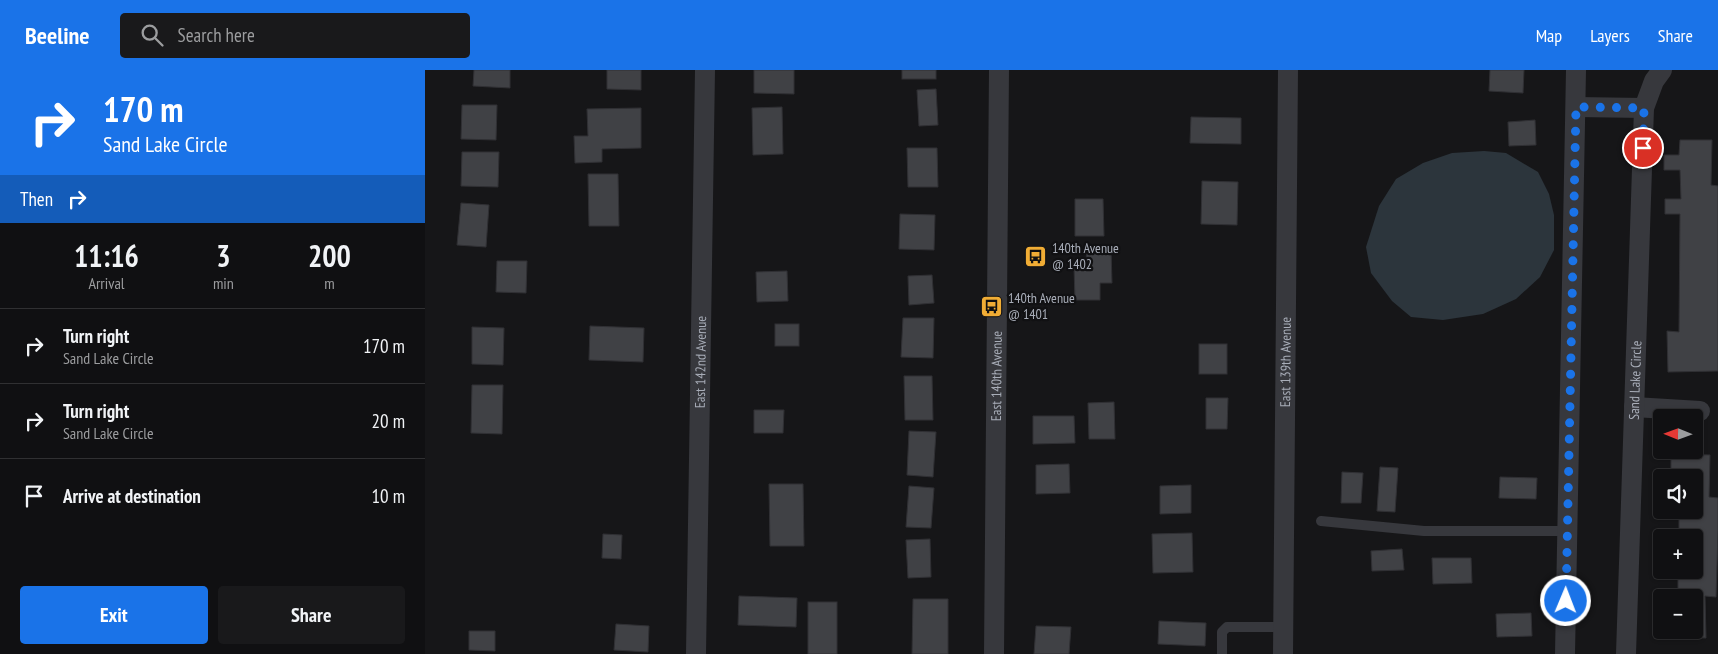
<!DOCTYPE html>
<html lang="en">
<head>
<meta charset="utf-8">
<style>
  body { margin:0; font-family:"PT Sans Narrow",sans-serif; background:#19191b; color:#f1f3f6; height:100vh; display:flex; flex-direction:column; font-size:19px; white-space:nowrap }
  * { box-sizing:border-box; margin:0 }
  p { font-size:16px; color:#9c9d9f }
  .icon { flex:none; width:28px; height:28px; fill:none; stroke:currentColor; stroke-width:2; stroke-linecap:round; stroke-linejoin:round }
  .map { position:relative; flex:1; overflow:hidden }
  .sheet { display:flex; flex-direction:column; background:#101012; width:425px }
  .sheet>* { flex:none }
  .banner { background:#1a73e8; color:#fff; overflow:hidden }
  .needle { width:32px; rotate:271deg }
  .controls { position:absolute; left:1228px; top:339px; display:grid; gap:10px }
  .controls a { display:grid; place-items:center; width:50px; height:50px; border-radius:5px; background:#101012; box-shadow:0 1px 4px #0004,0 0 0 1px #303032; font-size:25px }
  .pin { position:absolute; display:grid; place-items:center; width:42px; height:42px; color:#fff; margin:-21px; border:2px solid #fff; border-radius:50%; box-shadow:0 1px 5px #0007 }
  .me { position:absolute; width:55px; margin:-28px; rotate:1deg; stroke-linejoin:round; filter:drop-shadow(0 0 4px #0008) }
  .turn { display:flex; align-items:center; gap:18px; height:105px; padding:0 20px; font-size:22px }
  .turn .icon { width:65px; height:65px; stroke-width:2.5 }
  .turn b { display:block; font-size:35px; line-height:42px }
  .then { display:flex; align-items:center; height:48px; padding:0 20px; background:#0003; gap:10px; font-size:19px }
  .eta { display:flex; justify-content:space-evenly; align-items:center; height:85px; text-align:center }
  .eta b { font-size:30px; font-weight:600; line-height:35px }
  .action { display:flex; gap:10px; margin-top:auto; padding:10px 20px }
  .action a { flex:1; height:58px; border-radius:5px; background:#1a73e8; color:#fff; font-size:20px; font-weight:600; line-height:58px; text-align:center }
  .action a+a { background:#19191b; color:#f1f3f6 }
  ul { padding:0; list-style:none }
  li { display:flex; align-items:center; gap:15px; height:75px; padding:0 20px; border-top:1px solid #303032 }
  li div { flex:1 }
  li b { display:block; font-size:19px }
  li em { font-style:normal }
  header { display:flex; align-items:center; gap:30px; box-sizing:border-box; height:70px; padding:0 25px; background:#1a73e8; color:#fff }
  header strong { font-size:24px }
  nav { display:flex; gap:28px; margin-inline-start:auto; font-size:18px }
  .search { width:350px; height:45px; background:#19191b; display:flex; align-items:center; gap:12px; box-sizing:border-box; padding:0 18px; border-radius:5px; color:#9c9d9f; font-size:19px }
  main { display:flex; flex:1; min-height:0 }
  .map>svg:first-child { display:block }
  .water { fill:#2c353c }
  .building { fill:#404145; stroke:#303034 }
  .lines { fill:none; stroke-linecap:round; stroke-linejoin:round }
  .service { stroke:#37383d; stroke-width:10 }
  .minor { stroke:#37383d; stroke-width:20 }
  .route { stroke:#1a73e8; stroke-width:9; stroke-dasharray:0 16.2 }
  .labels { text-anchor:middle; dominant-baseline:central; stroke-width:4.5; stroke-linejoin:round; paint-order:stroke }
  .poi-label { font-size:14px; fill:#a8adb8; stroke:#111113; text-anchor:start }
  .street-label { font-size:14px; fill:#a8adb8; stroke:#111113 }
</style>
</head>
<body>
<header>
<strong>Beeline</strong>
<div class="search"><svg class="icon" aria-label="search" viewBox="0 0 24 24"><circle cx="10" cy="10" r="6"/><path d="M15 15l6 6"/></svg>Search here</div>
<nav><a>Map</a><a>Layers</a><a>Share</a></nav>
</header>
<main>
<section class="sheet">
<div class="banner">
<div class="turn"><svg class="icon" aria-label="right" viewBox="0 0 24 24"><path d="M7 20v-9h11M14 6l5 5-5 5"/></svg><div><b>170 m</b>Sand Lake Circle</div></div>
<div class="then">Then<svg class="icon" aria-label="right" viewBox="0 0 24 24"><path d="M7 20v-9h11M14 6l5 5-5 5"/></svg></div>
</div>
<div class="eta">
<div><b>11:16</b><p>Arrival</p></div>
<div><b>3</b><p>min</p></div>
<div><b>200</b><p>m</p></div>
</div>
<ul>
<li><svg class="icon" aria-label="right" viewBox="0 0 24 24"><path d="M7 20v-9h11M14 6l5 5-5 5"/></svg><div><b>Turn right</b><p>Sand Lake Circle</p></div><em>170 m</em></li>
<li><svg class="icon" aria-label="right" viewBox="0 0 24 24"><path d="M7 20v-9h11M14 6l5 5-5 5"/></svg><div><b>Turn right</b><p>Sand Lake Circle</p></div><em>20 m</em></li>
<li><svg class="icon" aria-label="arrive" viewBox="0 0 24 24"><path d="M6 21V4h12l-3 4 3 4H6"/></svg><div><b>Arrive at destination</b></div><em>10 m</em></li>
</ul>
<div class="action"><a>Exit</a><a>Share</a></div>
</section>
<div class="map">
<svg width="1293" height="584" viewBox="0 0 1293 584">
  <rect width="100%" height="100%" fill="#161618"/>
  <!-- water -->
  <polygon class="water" points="1059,81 1081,83 1113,102 1124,124 1129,145 1129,180 1115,207 1091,229 1058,244 1018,250 986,247 967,231 946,203 941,177 954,136 971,109 998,93 1027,83"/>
  <!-- building -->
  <g class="building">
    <polygon points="49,0 85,0 85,18 48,16"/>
    <polygon points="182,0 216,0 216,20 182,19"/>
    <polygon points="329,0 369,0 369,24 329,23"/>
    <rect x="477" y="0" width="34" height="9"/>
    <polygon points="1065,0 1099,0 1098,23 1064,21"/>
    <polygon points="511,19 513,55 494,56 492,20"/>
    <polygon points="37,35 72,35 71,70 36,69"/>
    <polygon points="357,37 358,84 328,85 327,38"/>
    <polygon points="216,38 216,78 177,79 177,92 150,93 149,66 163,66 162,39"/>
    <polygon points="766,47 816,48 816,74 765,73"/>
    <polygon points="1110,50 1111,75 1084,76 1083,52"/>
    <polygon points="1255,70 1287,70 1286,115 1293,116 1293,301 1243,302 1242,261 1254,262 1255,144 1240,144 1240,129 1256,129 1255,100 1239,100 1239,85 1254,85"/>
    <polygon points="482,78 512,78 513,117 483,117"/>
    <polygon points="37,82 74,82 73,117 36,116"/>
    <polygon points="163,104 193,104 194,156 164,156"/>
    <polygon points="777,111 813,112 812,155 776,154"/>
    <polygon points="650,129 678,129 679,166 650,166"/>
    <polygon points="36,133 64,135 61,177 32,175"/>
    <polygon points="475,144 510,145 509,180 474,179"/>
    <polygon points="686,179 687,213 675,213 675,230 650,230 649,197 662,196 661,180"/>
    <polygon points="72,191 102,191 101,223 71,222"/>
    <polygon points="362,201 363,231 332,232 331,202"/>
    <polygon points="507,205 509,233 484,235 483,206"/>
    <polygon points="478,248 509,248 508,288 476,287"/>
    <rect x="350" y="254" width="24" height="22"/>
    <polygon points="165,256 219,258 218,292 164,290"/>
    <polygon points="47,257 79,258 78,295 47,294"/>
    <rect x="774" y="274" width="28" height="30"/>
    <polygon points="479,306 507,306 508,350 480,350"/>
    <polygon points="47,315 78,315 77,364 46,363"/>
    <polygon points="781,328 803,328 802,359 781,359"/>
    <polygon points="689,332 690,369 664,369 663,333"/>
    <polygon points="329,340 359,340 358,363 329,363"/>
    <polygon points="608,346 649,346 650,373 608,374"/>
    <polygon points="484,361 511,362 508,407 482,405"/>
    <polygon points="1246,384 1285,385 1284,427 1293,428 1293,461 1291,527 1280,526 1281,568 1243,567 1244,560 1269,560 1269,528 1245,528 1245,522 1253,522 1253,500 1269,500 1269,468 1254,468 1254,440 1269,440 1269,408 1246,408"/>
    <polygon points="644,394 645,423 611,424 611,395"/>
    <polygon points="955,397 973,398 970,442 952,441"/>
    <polygon points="917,402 938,403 936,433 916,433"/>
    <polygon points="1075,407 1112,408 1111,429 1074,428"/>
    <polygon points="344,414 378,414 379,476 345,476"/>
    <polygon points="766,415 766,443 735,444 735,416"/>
    <polygon points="484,416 509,418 506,458 481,457"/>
    <polygon points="767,463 768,502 728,503 727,464"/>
    <polygon points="178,464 197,465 196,489 177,488"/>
    <polygon points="505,469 506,507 483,508 481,470"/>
    <polygon points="977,479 979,500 947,501 946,481"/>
    <polygon points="1007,488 1046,488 1047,513 1008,514"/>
    <polygon points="314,526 372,528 371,557 313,555"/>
    <polygon points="488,529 523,529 523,584 487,584"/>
    <rect x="383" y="532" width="29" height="52"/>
    <polygon points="1106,543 1107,566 1072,567 1071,544"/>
    <polygon points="734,551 781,553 780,576 733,574"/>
    <polygon points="191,554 224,556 223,582 189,580"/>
    <polygon points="611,556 646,557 644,584 609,584"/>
    <polygon points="44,561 70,561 70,581 44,580"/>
  </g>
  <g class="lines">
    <!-- service -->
    <g class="service">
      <polyline points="896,451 999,461 1142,461"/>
      <polyline points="797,584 797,562 802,557 858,557"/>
    </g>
    <!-- minor -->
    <g class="minor">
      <polyline points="1151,37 1219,38"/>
      <polyline points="1209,337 1275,341"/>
      <path id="s1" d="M271,584L280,0"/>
      <path id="s2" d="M569,584L574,0"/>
      <path id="s3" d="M858,584L863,0"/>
      <polyline points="1140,584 1151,0"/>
      <path id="s4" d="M1201,584L1219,38L1229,11L1237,0"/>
    </g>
  </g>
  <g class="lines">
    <!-- route -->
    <polyline class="route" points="1141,531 1151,37 1219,38 1218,78"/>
  </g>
  <!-- icons -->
  <defs>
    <symbol id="bus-square" viewBox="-11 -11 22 22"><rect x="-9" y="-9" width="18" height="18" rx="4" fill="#f1ad35" stroke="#111113"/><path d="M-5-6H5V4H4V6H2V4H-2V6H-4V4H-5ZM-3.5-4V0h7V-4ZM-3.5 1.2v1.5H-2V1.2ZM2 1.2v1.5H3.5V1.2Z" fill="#111"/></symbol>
  </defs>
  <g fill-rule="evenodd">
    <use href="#bus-square" x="598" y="174" width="25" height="25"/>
    <use href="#bus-square" x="554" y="224" width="25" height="25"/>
  </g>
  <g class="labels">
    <!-- poi labels -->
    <g class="poi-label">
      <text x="627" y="178">140th Avenue<tspan x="627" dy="16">@ 1402</tspan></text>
      <text x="583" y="228">140th Avenue<tspan x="583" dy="16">@ 1401</tspan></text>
    </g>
    <!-- street labels -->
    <g class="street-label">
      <text stroke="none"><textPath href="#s1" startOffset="292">East 142nd Avenue</textPath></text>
      <text stroke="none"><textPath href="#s3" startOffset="292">East 139th Avenue</textPath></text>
      <text stroke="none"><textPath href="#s2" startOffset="278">East 140th Avenue</textPath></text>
      <text stroke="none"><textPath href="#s4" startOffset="274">Sand Lake Circle</textPath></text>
    </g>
  </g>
</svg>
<div class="controls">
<a><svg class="needle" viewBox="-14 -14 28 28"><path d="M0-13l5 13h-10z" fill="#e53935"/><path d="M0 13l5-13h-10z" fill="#9c9d9f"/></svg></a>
<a><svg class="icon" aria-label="sound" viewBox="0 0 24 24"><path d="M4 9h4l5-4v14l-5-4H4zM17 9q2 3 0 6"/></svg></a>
<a>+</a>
<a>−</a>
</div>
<div class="pin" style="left:1218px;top:78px;background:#d93025"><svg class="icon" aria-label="arrive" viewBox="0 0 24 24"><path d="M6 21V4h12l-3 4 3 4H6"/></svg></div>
<svg class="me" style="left:1141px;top:531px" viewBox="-20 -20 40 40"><circle r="17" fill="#1a73e8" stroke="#fff" stroke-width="3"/><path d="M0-11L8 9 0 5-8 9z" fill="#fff"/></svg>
</div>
</main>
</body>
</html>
